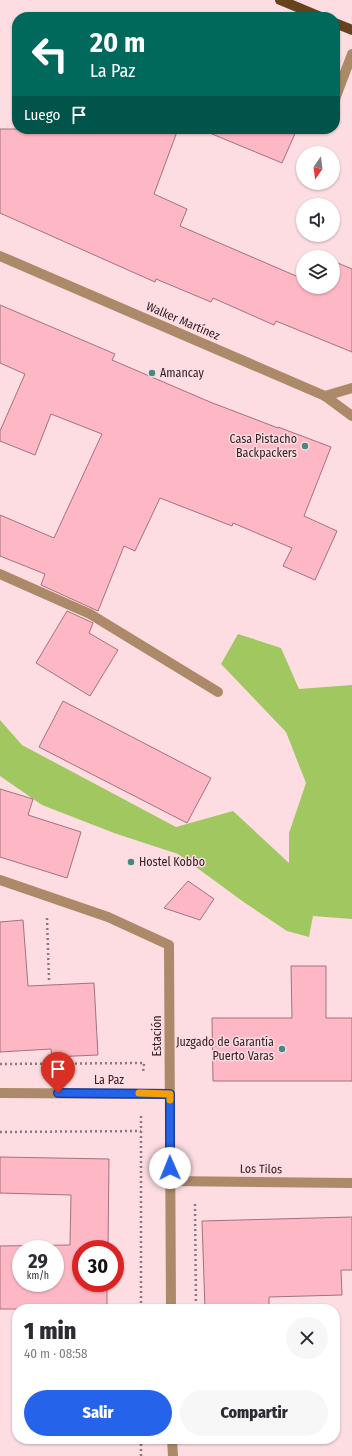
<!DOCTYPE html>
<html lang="es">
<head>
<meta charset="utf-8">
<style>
  body { margin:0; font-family:"Fira Sans Condensed",sans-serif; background:#f7f7f7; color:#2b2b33; height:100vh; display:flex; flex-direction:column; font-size:15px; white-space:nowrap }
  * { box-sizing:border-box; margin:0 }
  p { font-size:13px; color:#7c7c81 }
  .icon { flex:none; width:22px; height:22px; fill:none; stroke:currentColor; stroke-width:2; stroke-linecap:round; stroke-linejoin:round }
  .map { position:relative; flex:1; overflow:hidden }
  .drawer { position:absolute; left:12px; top:1304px; width:328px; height:140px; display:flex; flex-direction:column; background:#fff; border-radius:16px; box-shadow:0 1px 3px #0004 }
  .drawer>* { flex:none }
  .hud { position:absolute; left:12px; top:12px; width:328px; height:122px; border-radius:16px; box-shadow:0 1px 3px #0004; background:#00695c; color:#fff; overflow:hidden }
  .needle { width:26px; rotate:194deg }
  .buttons { position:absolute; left:296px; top:146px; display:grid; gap:8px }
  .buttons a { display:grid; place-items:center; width:44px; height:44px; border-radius:50%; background:#fff; box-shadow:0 1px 3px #0004; font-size:20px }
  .speed { position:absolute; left:12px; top:1240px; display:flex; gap:8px; font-size:20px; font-weight:700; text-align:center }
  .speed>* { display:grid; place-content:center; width:52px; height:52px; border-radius:50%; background:#fff; box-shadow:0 1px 3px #0004; line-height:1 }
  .speed small { font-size:10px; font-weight:400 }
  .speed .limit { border:6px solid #d22; background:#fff; color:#111 }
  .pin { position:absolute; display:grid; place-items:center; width:34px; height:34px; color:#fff; margin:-41px -17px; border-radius:50% 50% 50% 0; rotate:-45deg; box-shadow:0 0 4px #0007 }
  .pin .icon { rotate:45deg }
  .me { position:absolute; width:44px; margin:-22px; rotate:359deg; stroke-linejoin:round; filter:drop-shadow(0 0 3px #0008) }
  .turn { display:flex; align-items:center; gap:14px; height:84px; padding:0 12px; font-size:18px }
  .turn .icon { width:52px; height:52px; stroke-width:2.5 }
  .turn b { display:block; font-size:28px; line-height:34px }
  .then { display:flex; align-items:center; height:38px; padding:0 12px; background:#0003; gap:8px; font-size:15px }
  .round { display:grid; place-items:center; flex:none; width:42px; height:42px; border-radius:21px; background:#f7f7f7 }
  .overview { display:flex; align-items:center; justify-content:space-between; height:68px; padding:0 12px }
  h1 { font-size:24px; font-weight:800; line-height:30px }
  .button { display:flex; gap:8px; margin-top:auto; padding:8px 12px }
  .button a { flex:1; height:46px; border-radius:24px; background:#2563eb; color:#fff; font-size:16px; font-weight:800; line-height:46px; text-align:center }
  .button a+a { background:#f7f7f7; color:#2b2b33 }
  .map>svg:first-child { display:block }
  .green { fill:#a1c760 }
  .building { fill:#feb7c5; stroke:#a2737c; fill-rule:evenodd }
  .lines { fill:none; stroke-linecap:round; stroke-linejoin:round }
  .path { stroke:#8e767a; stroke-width:2.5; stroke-dasharray:2 3; stroke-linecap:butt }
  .service { stroke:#ac8968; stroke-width:10 }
  .minor { stroke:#ac8968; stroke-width:10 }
  .primary { stroke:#66431d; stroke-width:10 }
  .route-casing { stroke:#184099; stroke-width:10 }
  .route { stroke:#2563eb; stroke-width:7 }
  .slow { stroke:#f59e0b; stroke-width:7 }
  .poi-dot { fill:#448a82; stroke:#fddde2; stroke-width:1.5 }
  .labels { text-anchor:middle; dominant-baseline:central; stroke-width:3; stroke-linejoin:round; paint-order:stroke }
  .street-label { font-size:12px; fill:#342124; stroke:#fddde2 }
  .poi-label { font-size:12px; fill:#342124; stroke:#fddde2; text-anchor:start }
</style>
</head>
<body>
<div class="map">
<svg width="352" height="1456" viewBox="0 0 352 1456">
  <rect width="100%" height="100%" fill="#fddde2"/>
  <!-- green -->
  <polygon class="green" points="238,634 281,648 299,689 352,685 352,919 313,916 309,937 287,931 245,903 178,854 114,833 42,805 0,776 0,720 22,745 176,827 233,811 289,863 289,833 306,783 286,732 221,664"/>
  <!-- building -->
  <g class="building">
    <polygon points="0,129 178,129 154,194 187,209 180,226 303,279 303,287 333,287 333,261 352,269 352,352 276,321 274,325 213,298 211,302 156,279 155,282 0,213"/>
    <polygon points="200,129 297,129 282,163"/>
    <polygon points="0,305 115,354 112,360 210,402 278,428 278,427 331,447 304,516 337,531 315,580 283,566 292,548 233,523 232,526 160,498 135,551 124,546 98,611 41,585 45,574 0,556 0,515 54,538 102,434 51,414 35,455 0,441 0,431 25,374 0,363"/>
    <polygon points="67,611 93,623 89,633 118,650 90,696 36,663"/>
    <polygon points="63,701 211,778 187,823 39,747"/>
    <polygon points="0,789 33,799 28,815 81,832 67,878 0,857"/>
    <polygon points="188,881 214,899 200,920 164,908"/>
    <polygon points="23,920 28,986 94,983 98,1055 52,1057 51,1049 0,1052 0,922"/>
    <polygon points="291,966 326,966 326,1018 352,1018 352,1081 213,1081 212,1018 292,1018"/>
    <path d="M0,1157L109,1159L108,1249H81V1283H107V1309H0V1246L70,1245L71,1195L0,1193ZM21,1249H55V1283H21Z"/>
    <polygon points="352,1217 352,1270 341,1270 342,1295 269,1297 269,1308 205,1309 202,1221"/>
  </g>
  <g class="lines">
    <!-- path -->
    <g class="path">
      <polyline points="47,918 49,980"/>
      <polyline points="0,1064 144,1063 143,1073"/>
      <polyline points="141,1116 141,1309"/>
      <polyline points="0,1132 141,1131"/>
      <polyline points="195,1204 196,1309"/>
      <polyline points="141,1456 141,1439"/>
    </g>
    <!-- service -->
    <g class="service">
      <polyline points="335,99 352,54"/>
      <polyline points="0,574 90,614 218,692"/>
    </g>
    <!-- minor -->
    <g class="minor">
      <polyline points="0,256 325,396 352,416"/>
      <polyline points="325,396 352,388"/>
      <polyline points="0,880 108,917 169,945 171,1309"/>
      <polyline points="0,1093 170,1094"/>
      <polyline points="170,1181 352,1183"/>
      <polyline points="172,1439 173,1456"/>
    </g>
    <!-- primary -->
    <g class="primary">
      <polyline points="280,0 321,17"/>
      <polyline points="335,23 352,30"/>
    </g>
  </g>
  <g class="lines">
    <defs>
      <polyline id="route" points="58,1093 170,1094 170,1168"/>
    </defs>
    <!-- route casing -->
    <use href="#route" class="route-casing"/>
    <!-- route -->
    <use href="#route" class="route"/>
    <!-- slow -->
    <polyline class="slow" points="139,1093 170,1094 170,1100"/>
  </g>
  <!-- markers -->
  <g class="poi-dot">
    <circle cx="152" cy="373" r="4"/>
    <circle cx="305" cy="446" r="4"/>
    <circle cx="131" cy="862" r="4"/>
    <circle cx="282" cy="1049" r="4"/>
  </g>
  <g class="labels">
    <!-- street labels -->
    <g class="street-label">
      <text transform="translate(183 321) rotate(23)">Walker Martínez</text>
      <text transform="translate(157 1036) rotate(-90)">Estación</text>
      <text x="109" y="1080">La Paz</text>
      <text transform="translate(261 1169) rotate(1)">Los Tilos</text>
    </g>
    <!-- poi labels -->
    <g class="poi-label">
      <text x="160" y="373">Amancay</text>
      <text x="297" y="439" text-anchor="end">Casa Pistacho<tspan x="297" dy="14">Backpackers</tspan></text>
      <text x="139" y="862">Hostel Kobbo</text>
      <text x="274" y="1042" text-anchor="end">Juzgado de Garantía<tspan x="274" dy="14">Puerto Varas</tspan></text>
    </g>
  </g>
</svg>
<div class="buttons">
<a><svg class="needle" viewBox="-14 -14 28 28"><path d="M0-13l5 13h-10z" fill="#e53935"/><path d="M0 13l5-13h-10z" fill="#7c7c81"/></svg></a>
<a><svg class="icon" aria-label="sound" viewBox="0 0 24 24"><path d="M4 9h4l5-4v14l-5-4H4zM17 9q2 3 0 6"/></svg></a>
<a><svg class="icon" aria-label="layers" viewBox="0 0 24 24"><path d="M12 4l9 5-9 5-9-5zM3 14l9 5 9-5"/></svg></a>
</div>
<div class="speed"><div>29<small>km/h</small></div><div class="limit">30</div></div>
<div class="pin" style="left:58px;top:1093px;background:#d93025"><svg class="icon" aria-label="arrive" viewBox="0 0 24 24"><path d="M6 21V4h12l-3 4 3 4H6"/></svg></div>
<svg class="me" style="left:170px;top:1168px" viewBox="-20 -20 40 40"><circle r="19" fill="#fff"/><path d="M0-13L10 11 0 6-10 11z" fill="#2563eb"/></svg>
<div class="hud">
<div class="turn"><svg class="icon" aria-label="left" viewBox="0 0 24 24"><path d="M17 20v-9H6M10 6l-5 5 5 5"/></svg><div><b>20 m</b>La Paz</div></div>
<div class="then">Luego<svg class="icon" aria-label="arrive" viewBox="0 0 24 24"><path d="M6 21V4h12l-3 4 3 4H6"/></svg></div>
</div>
<section class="drawer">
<div class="overview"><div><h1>1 min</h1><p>40 m · 08:58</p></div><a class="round"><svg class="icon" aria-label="close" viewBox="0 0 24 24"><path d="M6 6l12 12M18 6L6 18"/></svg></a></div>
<div class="button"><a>Salir</a><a>Compartir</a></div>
</section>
</div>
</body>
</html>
